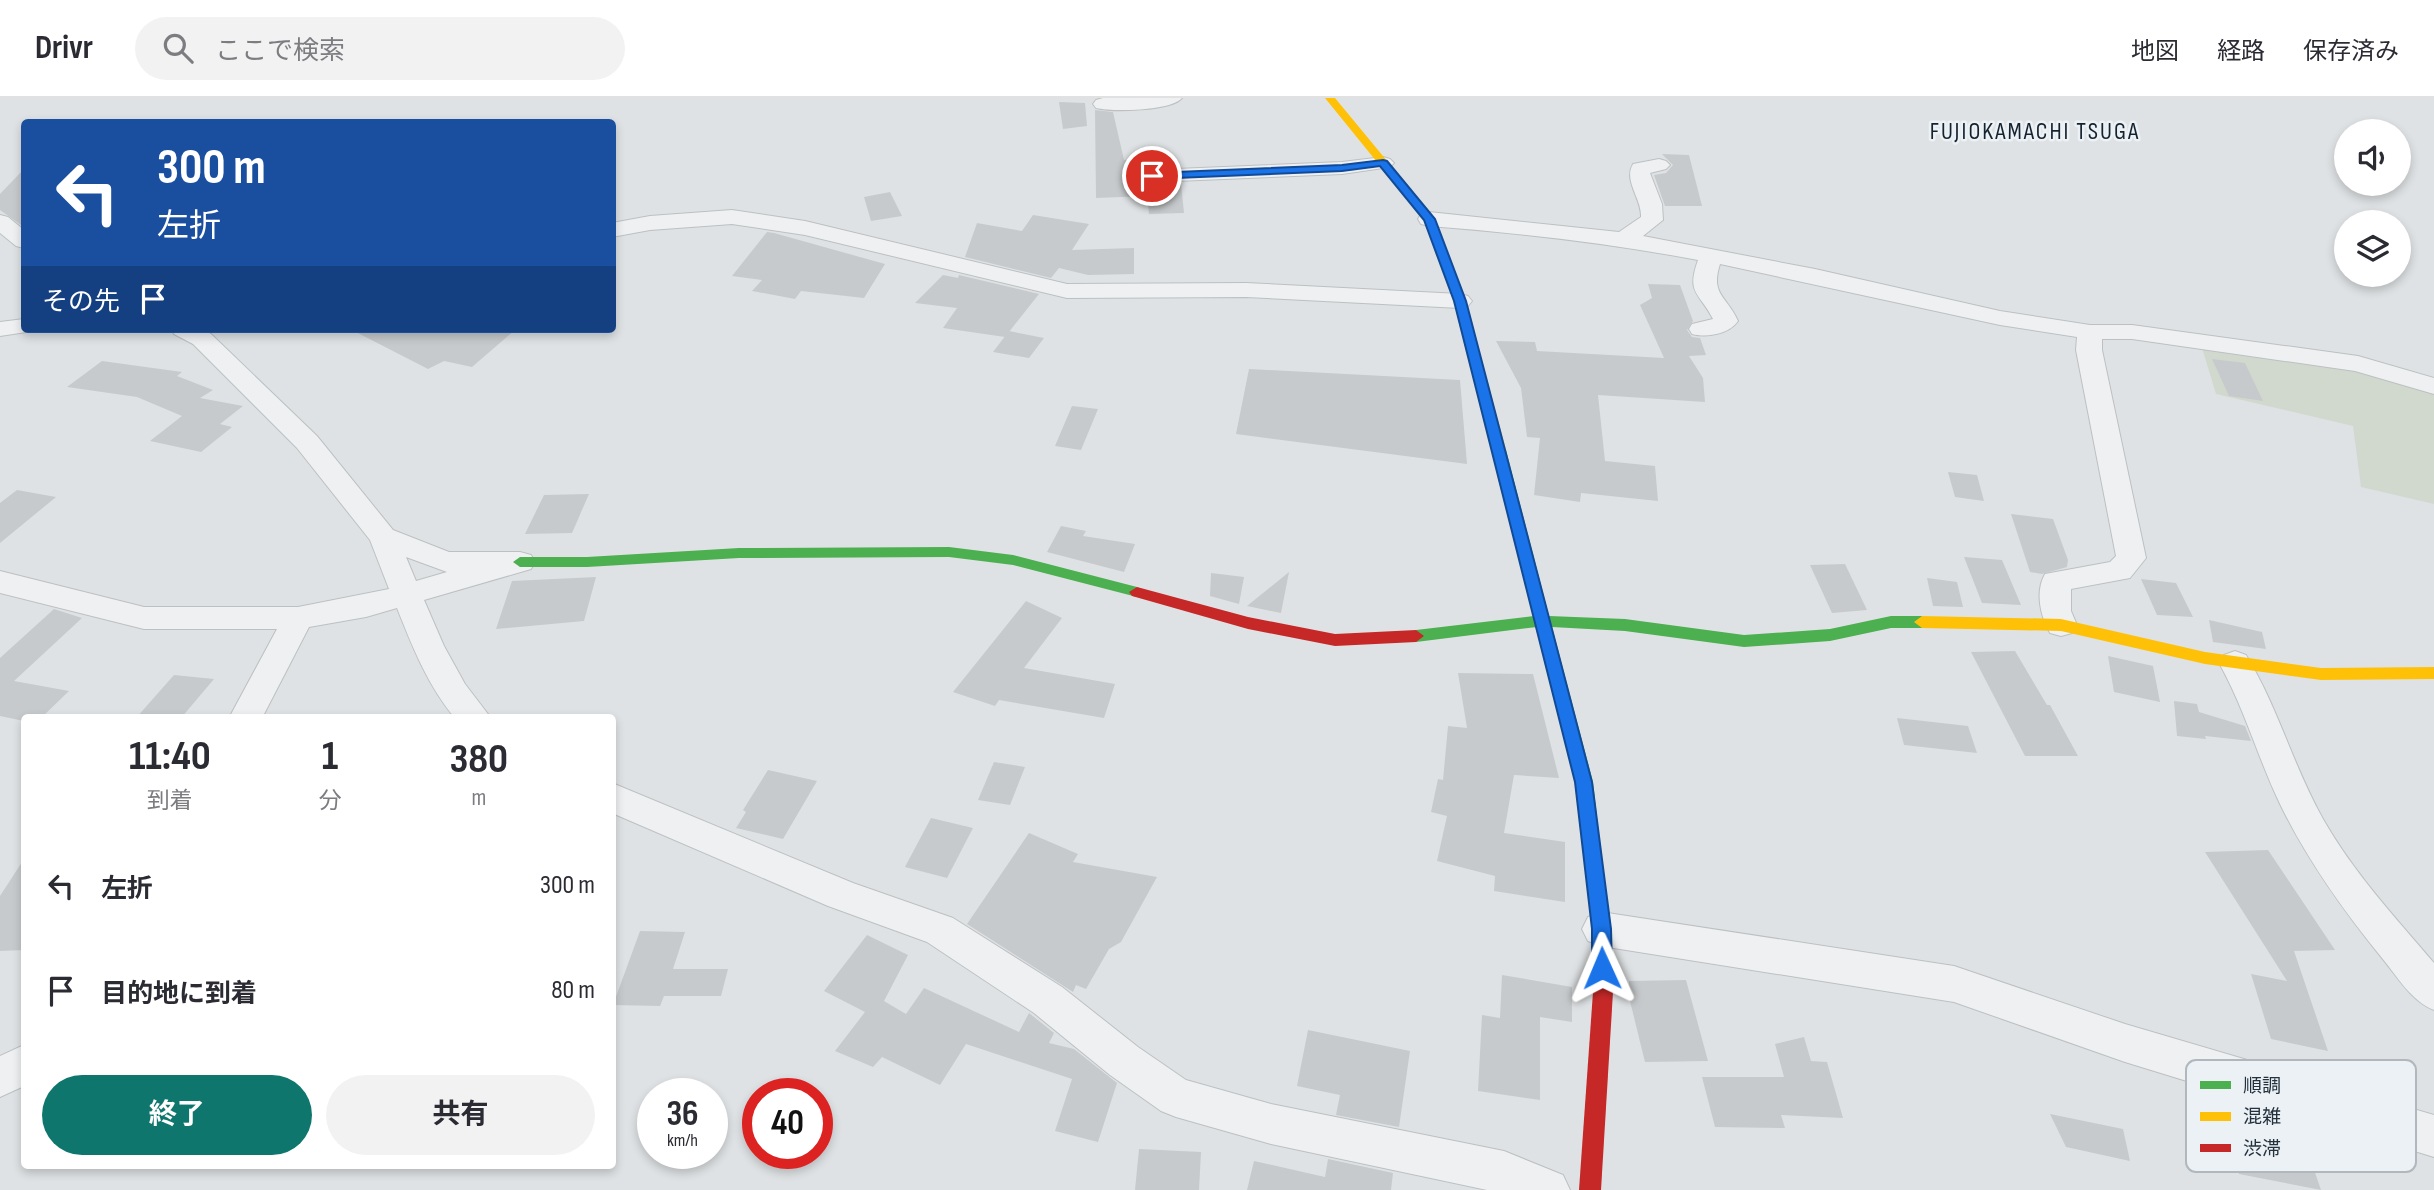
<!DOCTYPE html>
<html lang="ja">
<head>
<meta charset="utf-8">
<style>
  body { margin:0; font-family:"Sofia Sans Condensed","Noto Sans JP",sans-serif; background:#f2f2f3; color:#2b2b33; height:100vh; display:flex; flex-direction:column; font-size:26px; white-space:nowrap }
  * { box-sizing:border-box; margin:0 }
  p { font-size:23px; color:#7c7c81 }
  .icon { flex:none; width:38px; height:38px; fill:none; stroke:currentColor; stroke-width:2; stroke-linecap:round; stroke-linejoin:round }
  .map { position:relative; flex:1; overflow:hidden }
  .drawer { position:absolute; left:21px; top:616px; width:595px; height:455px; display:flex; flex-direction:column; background:#fff; border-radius:7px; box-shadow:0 4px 10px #0003 }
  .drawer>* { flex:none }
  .top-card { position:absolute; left:21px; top:21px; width:595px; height:214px; border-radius:7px; box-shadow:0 4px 10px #0003; background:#1a4fa0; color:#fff; overflow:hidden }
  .buttons { position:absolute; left:2334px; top:21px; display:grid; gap:14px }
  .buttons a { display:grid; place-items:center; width:77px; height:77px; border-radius:50%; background:#fff; box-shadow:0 4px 10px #0003; font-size:35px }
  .speed { position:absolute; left:637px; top:980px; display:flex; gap:14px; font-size:35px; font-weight:700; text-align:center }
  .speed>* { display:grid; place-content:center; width:91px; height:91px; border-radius:50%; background:#fff; box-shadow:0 4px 10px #0003; line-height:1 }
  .speed small { font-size:18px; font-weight:400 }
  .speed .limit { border:10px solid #d22; background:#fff; color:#111 }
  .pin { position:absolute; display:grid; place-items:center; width:60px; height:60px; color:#fff; margin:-30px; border:4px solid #fff; border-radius:50%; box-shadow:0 2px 7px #0007 }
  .me { position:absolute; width:77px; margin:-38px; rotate:359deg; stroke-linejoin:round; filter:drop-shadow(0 0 5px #0008) }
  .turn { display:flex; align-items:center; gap:24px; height:147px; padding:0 21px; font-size:32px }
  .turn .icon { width:91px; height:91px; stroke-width:2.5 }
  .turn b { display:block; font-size:49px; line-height:60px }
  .then { display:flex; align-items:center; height:66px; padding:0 21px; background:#0003; gap:14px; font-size:26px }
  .eta { display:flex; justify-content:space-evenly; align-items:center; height:119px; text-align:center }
  .eta b { font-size:42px; font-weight:700; line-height:49px }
  .action { display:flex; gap:14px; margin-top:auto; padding:14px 21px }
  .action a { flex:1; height:80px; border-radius:42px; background:#0f766e; color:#fff; font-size:28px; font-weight:700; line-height:80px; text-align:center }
  .action a+a { background:#f2f2f3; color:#2b2b33 }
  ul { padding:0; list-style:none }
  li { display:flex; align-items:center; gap:21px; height:105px; padding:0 21px }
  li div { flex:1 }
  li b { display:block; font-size:26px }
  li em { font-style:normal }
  header { display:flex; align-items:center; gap:42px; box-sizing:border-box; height:98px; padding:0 35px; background:#fff; border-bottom:2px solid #e1e1e2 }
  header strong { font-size:33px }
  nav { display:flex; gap:38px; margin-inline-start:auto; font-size:24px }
  .search { width:490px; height:63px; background:#f2f2f3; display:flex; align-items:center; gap:18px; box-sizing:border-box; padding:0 24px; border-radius:38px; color:#7c7c81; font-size:26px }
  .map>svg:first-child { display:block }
  .green { fill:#d1d9ce }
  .building { fill:#c7cacc }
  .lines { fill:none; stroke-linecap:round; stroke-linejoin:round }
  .street-casing { stroke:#bdc0c2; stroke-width:2 }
  .street { fill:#eef0f1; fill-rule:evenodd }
  .fast { fill:#4caf50; fill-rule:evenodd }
  .slow { fill:#ffc107; fill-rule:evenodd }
  .jam { fill:#c62828; fill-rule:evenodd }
  .route { fill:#1a73e8; stroke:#114b97; stroke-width:2 }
  .labels { text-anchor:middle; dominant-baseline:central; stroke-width:5; stroke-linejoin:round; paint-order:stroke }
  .far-quarter-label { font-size:24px; letter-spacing:2px; fill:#17222f; stroke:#ebf1f5 }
  .key { fill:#ebf1f5; stroke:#b0b8be; stroke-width:2 }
  .key-label { font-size:19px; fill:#25323e }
</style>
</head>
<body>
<header>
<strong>Drivr</strong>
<div class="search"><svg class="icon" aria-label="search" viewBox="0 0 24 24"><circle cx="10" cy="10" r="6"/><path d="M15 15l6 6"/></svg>ここで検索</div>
<nav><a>地図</a><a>経路</a><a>保存済み</a></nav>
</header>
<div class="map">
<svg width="2434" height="1092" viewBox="0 0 2434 1092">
  <rect width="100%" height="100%" fill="#dfe2e4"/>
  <!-- green -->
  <polygon class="green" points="2202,250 2350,269 2434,294 2434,406 2361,389 2353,328 2216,296"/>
  <!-- building -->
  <g class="building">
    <polygon points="1059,4 1085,5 1087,28 1063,31"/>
    <polygon points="1095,12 1113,14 1124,62 1174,58 1177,68 1144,70 1139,79 1144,86 1181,85 1184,115 1149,116 1147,98 1096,100"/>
    <polygon points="1662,56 1689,57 1702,108 1665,108 1654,77 1666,75 1673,67"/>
    <polygon points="24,71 24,129 0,112 0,96"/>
    <polygon points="890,94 902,118 871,123 864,99"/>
    <polygon points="1033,117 1089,126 1072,152 1134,150 1134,176 1088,177 1059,170 1051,180 965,159 977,125 1022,133"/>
    <polygon points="767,134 774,135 885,166 864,200 801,193 795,201 752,193 762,182 732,178"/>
    <polygon points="943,177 958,180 959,177 1039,196 1005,239 943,230 957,210 915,205"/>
    <polygon points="1648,186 1680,187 1693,223 1687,232 1692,239 1700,240 1706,257 1689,258 1703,280 1705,304 1598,297 1605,363 1655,368 1658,403 1581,395 1580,404 1534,397 1540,340 1527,339 1521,290 1496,243 1535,244 1537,253 1664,260 1640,207 1652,200"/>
    <polygon points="350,231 516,231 472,269 444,263 428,271"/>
    <polygon points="1009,233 1044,240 1029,260 993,254"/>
    <polygon points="2212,261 2245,265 2263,303 2229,298"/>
    <polygon points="102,263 182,274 177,278 213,292 200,300 243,308 220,326 232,329 201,354 150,343 182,318 137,299 67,289"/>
    <polygon points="1249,271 1460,282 1467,366 1236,336"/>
    <polygon points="1072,308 1098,311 1081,352 1055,348"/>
    <polygon points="1948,374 1977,377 1984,403 1955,399"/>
    <polygon points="17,392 56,399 0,445 0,405"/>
    <polygon points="589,396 572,435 525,436 544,397"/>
    <polygon points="2011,416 2053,421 2068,462 2067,469 2042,476 2030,474"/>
    <polygon points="1061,428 1086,433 1083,438 1135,446 1124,474 1047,454"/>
    <polygon points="1964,459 2002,462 2021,507 1982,505"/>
    <polygon points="1845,466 1867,512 1832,515 1810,467"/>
    <polygon points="1289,474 1281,515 1247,508"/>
    <polygon points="1211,475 1244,479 1239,506 1210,498"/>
    <polygon points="596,479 584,523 496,531 512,483"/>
    <polygon points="1927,480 1957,484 1963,509 1933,508"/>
    <polygon points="2141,481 2176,485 2193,519 2157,517"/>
    <polygon points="1026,503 1062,520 1024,570 1115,586 1104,620 999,602 995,608 953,594"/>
    <polygon points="54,511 82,520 14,583 69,593 41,620 24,620 24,623 0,618 0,560"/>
    <polygon points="2209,522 2262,534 2266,551 2213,544"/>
    <polygon points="2015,553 2047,607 2050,607 2078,658 2025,658 1971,554"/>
    <polygon points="2108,558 2153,568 2160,604 2114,594"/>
    <polygon points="1458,575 1533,576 1559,680 1514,677 1504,735 1565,744 1565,804 1494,793 1495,778 1437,763 1447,718 1431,714 1438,681 1443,682 1448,628 1467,630"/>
    <polygon points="174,577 214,581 181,620 136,620"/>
    <polygon points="2174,603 2197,606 2199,614 2245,628 2251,643 2205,638 2206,641 2177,638"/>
    <polygon points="1897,620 1968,628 1977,655 1904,647"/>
    <polygon points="994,664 1025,669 1010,707 978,702"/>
    <polygon points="768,672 817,683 783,741 736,730 746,714 743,712"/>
    <polygon points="931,720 973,730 947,780 905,769"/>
    <polygon points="1029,735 1078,756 1073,764 1157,779 1121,844 1109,851 1086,891 1076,887 1073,894 967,826"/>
    <polygon points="2268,752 2335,852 2294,853 2328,953 2271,941 2251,876 2287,883 2205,754"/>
    <polygon points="24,761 24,852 0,853 0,798"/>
    <polygon points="640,833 685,834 673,871 728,871 721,898 664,898 660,908 613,907"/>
    <polygon points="867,837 908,857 884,903 906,916 924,890 1019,934 1029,915 1054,935 1049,945 1074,951 1117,985 1098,1044 1055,1033 1072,981 966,946 940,987 882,959 873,969 835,953 865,914 824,893"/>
    <polygon points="1502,877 1572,889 1572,924 1540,919 1540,1002 1478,993 1482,917 1500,920"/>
    <polygon points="1686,882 1708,963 1645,964 1629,899 1629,883"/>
    <polygon points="1308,932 1410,953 1399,1029 1336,1017 1340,997 1297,988"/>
    <polygon points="1804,939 1811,963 1827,964 1843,1020 1781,1017 1785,1030 1715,1029 1702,979 1784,979 1775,946"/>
    <polygon points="2248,1005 2296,1019 2321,1092 2239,1076 2221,1016 2254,1023"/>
    <polygon points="2050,1016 2123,1031 2130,1063 2066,1049"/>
    <polygon points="1139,1051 1201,1054 1199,1092 1135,1092"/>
    <polygon points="1328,1061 1393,1075 1391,1092 1247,1092 1254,1063 1325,1079"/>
  </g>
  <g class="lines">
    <defs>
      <g id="street">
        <path d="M1103,0H1182C1171,13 1113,14 1096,10L1093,6L1096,2Z"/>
        <polygon points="1383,59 1390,61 1394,65 1390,69 1342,76 1152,84 1144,83 1141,78 1144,73 1152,72 1342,64"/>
        <path d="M1659,61L1666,63L1670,67L1666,71L1650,75L1662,106L1663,122L1643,138L1815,171L2000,213L2090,227H2132L2358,258L2434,280V296L2355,273L2132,241H2102V252L2146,460L2130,480L2071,491V513L2077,527L2072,535L2061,538L2050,535C2040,518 2035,493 2045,476L2110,464L2116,458L2076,252L2077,239L2000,227L1720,166C1710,197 1727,198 1738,223C1729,236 1707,240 1692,236L1689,231L1692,226L1713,221C1699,194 1686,196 1698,162C1609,145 1519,135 1429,128L1421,126L1418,121L1421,116L1429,114L1619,134L1641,119C1642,101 1623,83 1633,66Z"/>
        <polygon points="732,112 805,123 1067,186 1246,185 1460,196 1468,198 1472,203 1468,208 1460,210 1246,199 1067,200 805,137 732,126 650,132 612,139 612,125 650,118"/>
        <polygon points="0,117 8,119 24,132 24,150 16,148 0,135"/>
        <polygon points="24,221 24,231 34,231 33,233 0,238 0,224"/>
        <path d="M171,231H202L211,236L317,338L393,432L449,454H520L531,457L535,464L531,471L424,502L444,548L465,586L491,620H455C428,588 412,548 397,510L366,519L309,529L262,620H229L277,531H144L0,495V473L144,509H298L389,491L370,442L297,350L193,246L174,236ZM406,459L447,474L416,483Z"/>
        <path d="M2235,553L2246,557C2278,609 2293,668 2323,721C2353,774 2395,819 2434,865V912C2411,903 2397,878 2382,860C2343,812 2308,763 2281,708C2258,661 2245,611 2219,565L2224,557Z"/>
        <polygon points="612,685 853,785 953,820 1062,889 1138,949 1186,982 1271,1006 1504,1053 1563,1077 1570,1092 1487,1092 1271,1046 1176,1019 1161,1013 1110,977 1034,915 927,844 828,808 612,715"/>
        <polygon points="1601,814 1954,868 2125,926 2434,1017 2434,1059 2125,964 1954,904 1601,848 1588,843 1582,831 1588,819"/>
        <polygon points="24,947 24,988 0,999 0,958"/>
      </g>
    </defs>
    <!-- street casing -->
    <use href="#street" class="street-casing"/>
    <!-- street -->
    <use href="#street" class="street"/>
    <!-- fast -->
    <g class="fast">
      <polygon points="1499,348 1506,352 1549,518 1625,521 1744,537 1830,531 1891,518 1922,518 1930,524 1922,530 1891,530 1830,543 1744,549 1625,533 1552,529 1593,684 1610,831 1613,894 1610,900 1603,903 1596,900 1593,894 1592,831 1575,684 1537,529 1416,544 1408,538 1416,532 1534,518 1492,352"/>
      <polygon points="949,449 1013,457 1137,489 1145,494 1137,499 1013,467 949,459 739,460 587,469 520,469 513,464 520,459 587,459 739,450"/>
    </g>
    <!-- slow -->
    <g class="slow">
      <polygon points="1325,0 1335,0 1435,121 1466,203 1506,352 1504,355 1494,355 1492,352 1454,203 1424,122"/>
      <polygon points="1922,518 2061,521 2205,554 2321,570 2434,569 2434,581 2321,582 2205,566 2061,533 1922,530 1914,524"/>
    </g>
    <!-- jam -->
    <g class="jam">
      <polygon points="1137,489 1248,519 1335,536 1416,532 1424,538 1416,544 1335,548 1248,531 1132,498 1129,494"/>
      <polygon points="1603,885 1610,888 1613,894 1601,1092 1579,1092 1593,894 1596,888"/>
    </g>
  </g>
  <!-- route -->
  <polygon class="route" points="1383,62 1387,63 1435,121 1466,203 1592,684 1611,831 1612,870 1609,877 1602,879 1595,877 1592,870 1592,831 1575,684 1454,203 1424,122 1380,68 1342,73 1152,81 1146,78 1152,75 1342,67"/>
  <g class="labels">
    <!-- far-quarter labels -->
    <g class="far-quarter-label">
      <text x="2035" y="33">FUJIOKAMACHI TSUGA</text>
    </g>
  </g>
  <!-- legend -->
  <rect x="2186" y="962" width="230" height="112" rx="10" class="key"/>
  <rect x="2200" y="983" width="31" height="8" fill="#4caf50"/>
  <rect x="2200" y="1014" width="31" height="9" fill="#ffc107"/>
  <rect x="2200" y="1046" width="31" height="8" fill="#c62828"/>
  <g class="key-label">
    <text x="2243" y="994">順調</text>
    <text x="2243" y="1025">混雑</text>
    <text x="2243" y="1057">渋滞</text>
  </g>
</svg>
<div class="buttons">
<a><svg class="icon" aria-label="sound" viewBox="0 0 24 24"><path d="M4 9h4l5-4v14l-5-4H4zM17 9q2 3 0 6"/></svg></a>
<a><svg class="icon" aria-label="layers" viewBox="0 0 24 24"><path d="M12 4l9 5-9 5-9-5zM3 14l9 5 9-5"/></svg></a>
</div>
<div class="speed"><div>36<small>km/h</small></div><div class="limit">40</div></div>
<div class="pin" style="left:1152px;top:78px;background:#d93025"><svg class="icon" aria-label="arrive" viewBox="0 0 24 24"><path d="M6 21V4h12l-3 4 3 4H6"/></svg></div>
<svg class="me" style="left:1602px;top:870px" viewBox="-20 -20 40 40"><path d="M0-17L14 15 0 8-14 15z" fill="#1a73e8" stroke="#fff" stroke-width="4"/></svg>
<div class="top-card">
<div class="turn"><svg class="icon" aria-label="left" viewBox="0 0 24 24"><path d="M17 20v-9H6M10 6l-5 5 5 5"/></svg><div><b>300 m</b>左折</div></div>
<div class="then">その先<svg class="icon" aria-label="arrive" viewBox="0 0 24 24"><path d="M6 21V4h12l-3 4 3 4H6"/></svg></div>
</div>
<section class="drawer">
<div class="eta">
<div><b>11:40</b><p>到着</p></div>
<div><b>1</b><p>分</p></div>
<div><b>380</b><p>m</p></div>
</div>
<ul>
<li><svg class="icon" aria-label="left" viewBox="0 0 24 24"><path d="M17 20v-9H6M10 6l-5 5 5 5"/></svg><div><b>左折</b></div><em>300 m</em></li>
<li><svg class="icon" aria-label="arrive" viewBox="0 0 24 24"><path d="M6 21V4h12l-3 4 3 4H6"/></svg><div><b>目的地に到着</b></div><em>80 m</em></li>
</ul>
<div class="action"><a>終了</a><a>共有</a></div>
</section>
</div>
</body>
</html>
